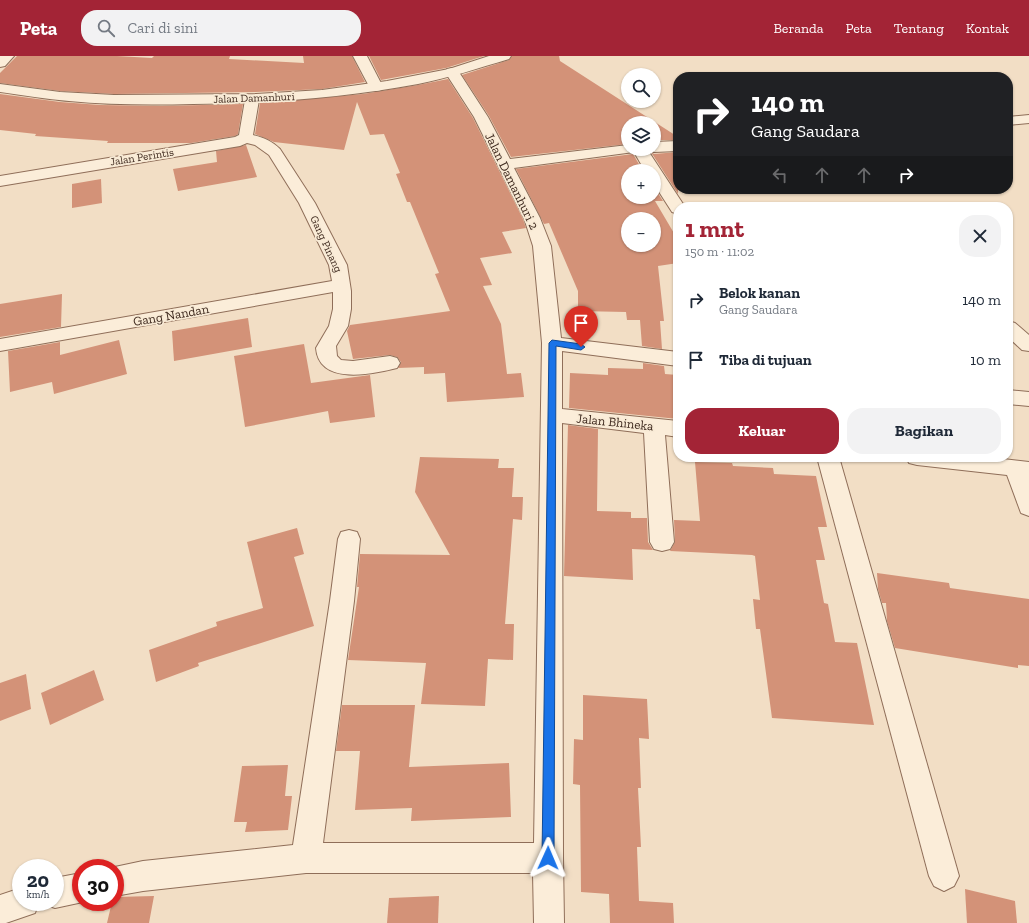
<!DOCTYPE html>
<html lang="id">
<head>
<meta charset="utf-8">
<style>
  body { margin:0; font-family:"Zilla Slab",serif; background:#f2f2f3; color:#1f2937; height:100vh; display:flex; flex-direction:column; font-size:15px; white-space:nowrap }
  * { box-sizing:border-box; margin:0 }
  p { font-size:13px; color:#747a83 }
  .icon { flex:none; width:22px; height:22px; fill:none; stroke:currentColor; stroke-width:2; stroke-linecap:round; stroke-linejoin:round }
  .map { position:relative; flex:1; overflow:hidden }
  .sheet { position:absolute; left:673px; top:146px; width:340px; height:260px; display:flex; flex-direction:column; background:#fff; border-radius:16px; box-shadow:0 1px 3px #0004 }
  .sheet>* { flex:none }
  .banner { position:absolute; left:673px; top:16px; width:340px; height:122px; border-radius:16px; box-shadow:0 1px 3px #0004; background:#202124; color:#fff; overflow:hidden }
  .fabs { position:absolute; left:621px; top:12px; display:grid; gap:8px }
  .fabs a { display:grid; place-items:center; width:40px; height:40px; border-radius:50%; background:#fff; box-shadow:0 1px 3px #0004; font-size:20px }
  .speed { position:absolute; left:12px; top:803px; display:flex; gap:8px; font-size:20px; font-weight:700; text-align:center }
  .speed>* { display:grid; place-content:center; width:52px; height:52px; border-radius:50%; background:#fff; box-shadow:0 1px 3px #0004; line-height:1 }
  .speed small { font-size:10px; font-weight:400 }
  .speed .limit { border:6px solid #d22; background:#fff; color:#111 }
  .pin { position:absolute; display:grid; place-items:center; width:34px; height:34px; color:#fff; margin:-41px -17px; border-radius:50% 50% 50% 0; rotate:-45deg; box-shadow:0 0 4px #0007 }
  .pin .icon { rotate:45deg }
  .me { position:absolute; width:44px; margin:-22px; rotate:1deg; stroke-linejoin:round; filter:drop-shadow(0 0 3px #0008) }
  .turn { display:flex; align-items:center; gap:14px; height:84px; padding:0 12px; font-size:18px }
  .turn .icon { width:52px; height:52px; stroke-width:2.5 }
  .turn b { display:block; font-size:28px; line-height:34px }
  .lanes { display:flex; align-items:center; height:38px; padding:0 12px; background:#0003; justify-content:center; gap:20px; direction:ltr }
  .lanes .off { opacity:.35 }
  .round { display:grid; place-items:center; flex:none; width:42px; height:42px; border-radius:16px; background:#f2f2f3 }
  .summary { display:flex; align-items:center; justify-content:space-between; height:68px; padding:0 12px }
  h1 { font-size:24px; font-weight:700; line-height:30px; color:#a32436 }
  .action { display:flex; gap:8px; margin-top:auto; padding:8px 12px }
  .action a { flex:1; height:46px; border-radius:16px; background:#a32436; color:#fff; font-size:16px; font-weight:700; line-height:46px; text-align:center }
  .action a+a { background:#f2f2f3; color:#1f2937 }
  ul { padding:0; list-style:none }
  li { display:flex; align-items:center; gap:12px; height:60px; padding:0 12px }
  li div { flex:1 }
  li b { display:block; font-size:15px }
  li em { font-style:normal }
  header { display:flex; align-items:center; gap:24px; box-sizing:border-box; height:56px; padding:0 20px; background:#a32436; color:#fff }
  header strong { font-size:19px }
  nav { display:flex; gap:22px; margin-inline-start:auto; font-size:14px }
  .search { width:280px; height:36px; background:#f2f2f3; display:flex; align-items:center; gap:10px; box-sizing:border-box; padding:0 14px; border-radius:16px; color:#747a83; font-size:15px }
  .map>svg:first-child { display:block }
  .building { fill:#d39278; fill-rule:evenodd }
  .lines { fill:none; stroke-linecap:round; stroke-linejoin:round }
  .minor-casing { stroke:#8f6e59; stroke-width:2 }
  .tertiary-casing { stroke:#8f6e59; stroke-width:2 }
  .minor { fill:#fbedd9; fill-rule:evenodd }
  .tertiary { fill:#fbedd9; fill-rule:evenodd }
  .route { fill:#1a73e8; stroke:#114b97 }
  .labels { text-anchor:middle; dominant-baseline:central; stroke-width:3.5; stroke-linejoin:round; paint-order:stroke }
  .far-street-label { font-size:11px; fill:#3e291e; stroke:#f8ead5 }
  .street-label { font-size:13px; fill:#3e291e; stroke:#f8ead5 }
</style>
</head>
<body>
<header>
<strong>Peta</strong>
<div class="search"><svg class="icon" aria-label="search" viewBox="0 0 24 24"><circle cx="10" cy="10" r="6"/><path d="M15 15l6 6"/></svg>Cari di sini</div>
<nav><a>Beranda</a><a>Peta</a><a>Tentang</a><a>Kontak</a></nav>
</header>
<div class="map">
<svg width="1029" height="867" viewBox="0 0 1029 867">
  <rect width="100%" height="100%" fill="#f2dec5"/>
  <!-- building -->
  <g class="building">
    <polygon points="17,0 117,0 152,2 154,0 230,0 229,3 304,7 303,0 352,0 365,26 322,33 256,36 114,38 60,35 0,27 0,17"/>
    <polygon points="369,0 484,0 446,12 381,24"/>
    <polygon points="512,0 559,0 560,5 678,81 678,84 654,84 654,67 628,67 628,88 511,101 489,60 462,19 509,4"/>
    <polygon points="448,23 473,62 523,163 526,172 502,176 512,197 480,202 492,229 483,230 501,268 507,318 521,317 524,341 447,346 445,317 424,318 424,311 398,312 401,306 397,301 390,299 353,303 347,275 350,269 450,255 435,218 439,217 410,146 407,146 396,118 400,117 384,78 370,79 357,46 344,94 274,86 255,78 260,47 363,38 418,29"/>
    <polygon points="0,38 60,46 100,49 162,50 243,48 238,78 235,80 191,87 107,87 108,85 35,80 36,78 0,74"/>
    <polygon points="246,89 257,121 178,135 173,113 217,106 216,95"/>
    <polygon points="651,96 654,98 678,96 678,138"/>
    <path d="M633,98L643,115H628V141H654V131L663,145H655L678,184V207L658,210L664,265H660L662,293L642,290L640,264H627L626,256L578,255V235L549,167L544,168L516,113ZM628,163H654V189H628Z"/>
    <polygon points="101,123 102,147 72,152 72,128"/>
    <polygon points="62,238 61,271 0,281 0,248"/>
    <polygon points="248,262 252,291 174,305 172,275"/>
    <polygon points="119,284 127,318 54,338 52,326 10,336 8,295 60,286 60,299"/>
    <polygon points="304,288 311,327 370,319 375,361 330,367 328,355 245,371 234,300"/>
    <polygon points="643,307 664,310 665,318 678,319 678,363 569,352 570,317 608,319 608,312 643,313"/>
    <polygon points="568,369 598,373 597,455 631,456 631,462 647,462 648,486 653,494 632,493 633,524 564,520"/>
    <polygon points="420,401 499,403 498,412 514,412 512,441 523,441 522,464 513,463 505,568 514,568 513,604 488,603 485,650 421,648 426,607 348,604 359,531 357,531 360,498 450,499 415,436"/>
    <polygon points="695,406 732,407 733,410 773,412 774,418 816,420 827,471 818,471 825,504 816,504 824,547 828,548 835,586 857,587 874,669 772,662 760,573 756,573 753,543 760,544 755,500 752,499 670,495 675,486 674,464 700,465"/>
    <polygon points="297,472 304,498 294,501 314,570 198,607 199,610 156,626 149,594 217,570 216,566 263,552 247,486"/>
    <polygon points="877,517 949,527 950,532 1029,543 1029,610 1018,609 1018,612 895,592 887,565 886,547 882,547 878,533"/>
    <polygon points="94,614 104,644 50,669 41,637"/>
    <polygon points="26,618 31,653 0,665 0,627"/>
    <polygon points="583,639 647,643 649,683 639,682 641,732 638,732 641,791 637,791 639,845 673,847 674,867 610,867 609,838 581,836 580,729 573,728 574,683 583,684"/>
    <polygon points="342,649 415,649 409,711 509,707 511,761 411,765 412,752 355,754 360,695 336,695"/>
    <polygon points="288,709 285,740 292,740 288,774 245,776 247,766 234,766 242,710"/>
    <polygon points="965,833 1015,845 1017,867 967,867"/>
    <polygon points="154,840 149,867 107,867 112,846 115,846 115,841"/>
    <polygon points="439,840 438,867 387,867 389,842"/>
  </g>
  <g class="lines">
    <defs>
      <g id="minor">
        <polygon points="0,0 14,0 5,10 0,11"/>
        <polygon points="353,0 367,0 383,31 381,34 376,35 371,34"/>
        <polygon points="452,12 457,13 488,61 510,103 628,89 628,93 647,93 685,151 678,151 678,158 672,156 654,128 654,115 645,115 634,96 514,112 540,162 551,190 561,282 678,296 678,310 562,295 562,353 678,365 678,381 665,379 674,486 670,493 662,495 654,493 650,486 644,377 562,367 563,802 564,867 534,867 533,817 306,817 143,835 115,840 115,812 110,812 143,805 293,789 330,545 338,483 341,476 349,474 357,476 360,483 354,545 323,787 534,787 542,287 533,190 524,162 474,61 445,16 447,13"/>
        <path d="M252,40L257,41L259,44L253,79C264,82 272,85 280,93L315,147L347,209L351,235V253L348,270L336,290L337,300L341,304L353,305L390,300L397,302L400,307L397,312C373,318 319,330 316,292L329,270L333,253V236L0,295V283L332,225L329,209L299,147L269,99L255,89L247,87L240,90L0,130V120L235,81L239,79L245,44L247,41Z"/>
        <polygon points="1029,59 1029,67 1008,69 1008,61"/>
        <polygon points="678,85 678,95 654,96 648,93 654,93 654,86"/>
        <polygon points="1008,265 1015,267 1029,279 1029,295 1022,294 1008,281"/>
        <polygon points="1008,334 1029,336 1029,350 1008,348"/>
        <polygon points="817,401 839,401 959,820 954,830 944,835 934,830 929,820"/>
        <polygon points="906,401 986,401 1029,406 1029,460 1021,457 1007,419 917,409 909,407"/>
        <polygon points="81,817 81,846 83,846 55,852 44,848 44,846 55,846 55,822"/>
        <polygon points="21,832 21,846 39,846 35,857 6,867 0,867 0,839"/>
      </g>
      <path id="tertiary" d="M489,0H511L509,3C479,12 449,22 418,28C344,42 269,47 193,48C152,49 110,49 69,45C46,43 23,39 0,36V28L60,36L114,39L256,38L322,34L387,25L449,13Z"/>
    </defs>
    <!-- minor casing -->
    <use href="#minor" class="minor-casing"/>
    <!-- tertiary casing -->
    <use href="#tertiary" class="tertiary-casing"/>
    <!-- minor -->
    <use href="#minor" class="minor"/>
    <!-- tertiary -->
    <use href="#tertiary" class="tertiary"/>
  </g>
  <!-- route -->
  <polygon class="route" points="552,284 581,288 585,291 581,294 556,290 554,802 552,806 548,808 544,806 542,802 549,287"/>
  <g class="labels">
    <!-- far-street labels -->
    <g class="far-street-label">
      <text transform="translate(254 42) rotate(-2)">Jalan Damanhuri</text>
      <text transform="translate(142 101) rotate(-9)">Jalan Perintis</text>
      <text transform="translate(326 188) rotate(65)">Gang Pinang</text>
    </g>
    <!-- street labels -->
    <g class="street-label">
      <text transform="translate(512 125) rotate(64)">Jalan Damanhuri 2</text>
      <text transform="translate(171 259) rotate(-10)">Gang Nandan</text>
      <text transform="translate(615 366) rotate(6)">Jalan Bhineka</text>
    </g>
  </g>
</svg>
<div class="fabs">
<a><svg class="icon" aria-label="search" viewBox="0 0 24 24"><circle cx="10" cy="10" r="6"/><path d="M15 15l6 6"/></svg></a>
<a><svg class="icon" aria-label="layers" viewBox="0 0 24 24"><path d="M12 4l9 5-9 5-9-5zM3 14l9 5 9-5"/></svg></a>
<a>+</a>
<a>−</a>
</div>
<div class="speed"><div>20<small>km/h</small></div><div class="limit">30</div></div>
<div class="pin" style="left:581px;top:291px;background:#d93025"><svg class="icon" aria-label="arrive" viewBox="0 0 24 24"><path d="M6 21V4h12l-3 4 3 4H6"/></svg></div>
<svg class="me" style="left:548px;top:802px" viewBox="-20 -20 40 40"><path d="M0-17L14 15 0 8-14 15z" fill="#1a73e8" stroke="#fff" stroke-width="4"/></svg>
<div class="banner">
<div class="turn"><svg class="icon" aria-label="right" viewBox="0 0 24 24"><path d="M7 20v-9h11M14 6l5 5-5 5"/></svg><div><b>140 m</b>Gang Saudara</div></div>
<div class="lanes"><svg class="icon off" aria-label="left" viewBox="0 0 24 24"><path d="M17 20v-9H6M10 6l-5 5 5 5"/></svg><svg class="icon off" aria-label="ahead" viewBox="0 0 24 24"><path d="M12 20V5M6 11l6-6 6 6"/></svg><svg class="icon off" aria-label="ahead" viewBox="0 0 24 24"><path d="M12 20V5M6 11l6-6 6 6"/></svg><svg class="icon" aria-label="right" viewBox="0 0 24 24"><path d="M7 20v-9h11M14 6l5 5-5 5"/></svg></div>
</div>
<section class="sheet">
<div class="summary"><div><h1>1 mnt</h1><p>150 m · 11:02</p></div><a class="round"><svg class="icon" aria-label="close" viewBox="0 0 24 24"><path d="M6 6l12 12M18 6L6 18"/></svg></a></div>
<ul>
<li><svg class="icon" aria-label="right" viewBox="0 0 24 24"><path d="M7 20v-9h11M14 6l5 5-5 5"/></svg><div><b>Belok kanan</b><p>Gang Saudara</p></div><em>140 m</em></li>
<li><svg class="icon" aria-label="arrive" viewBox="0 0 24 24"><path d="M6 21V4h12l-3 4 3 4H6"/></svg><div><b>Tiba di tujuan</b></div><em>10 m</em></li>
</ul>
<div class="action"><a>Keluar</a><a>Bagikan</a></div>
</section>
</div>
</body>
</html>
